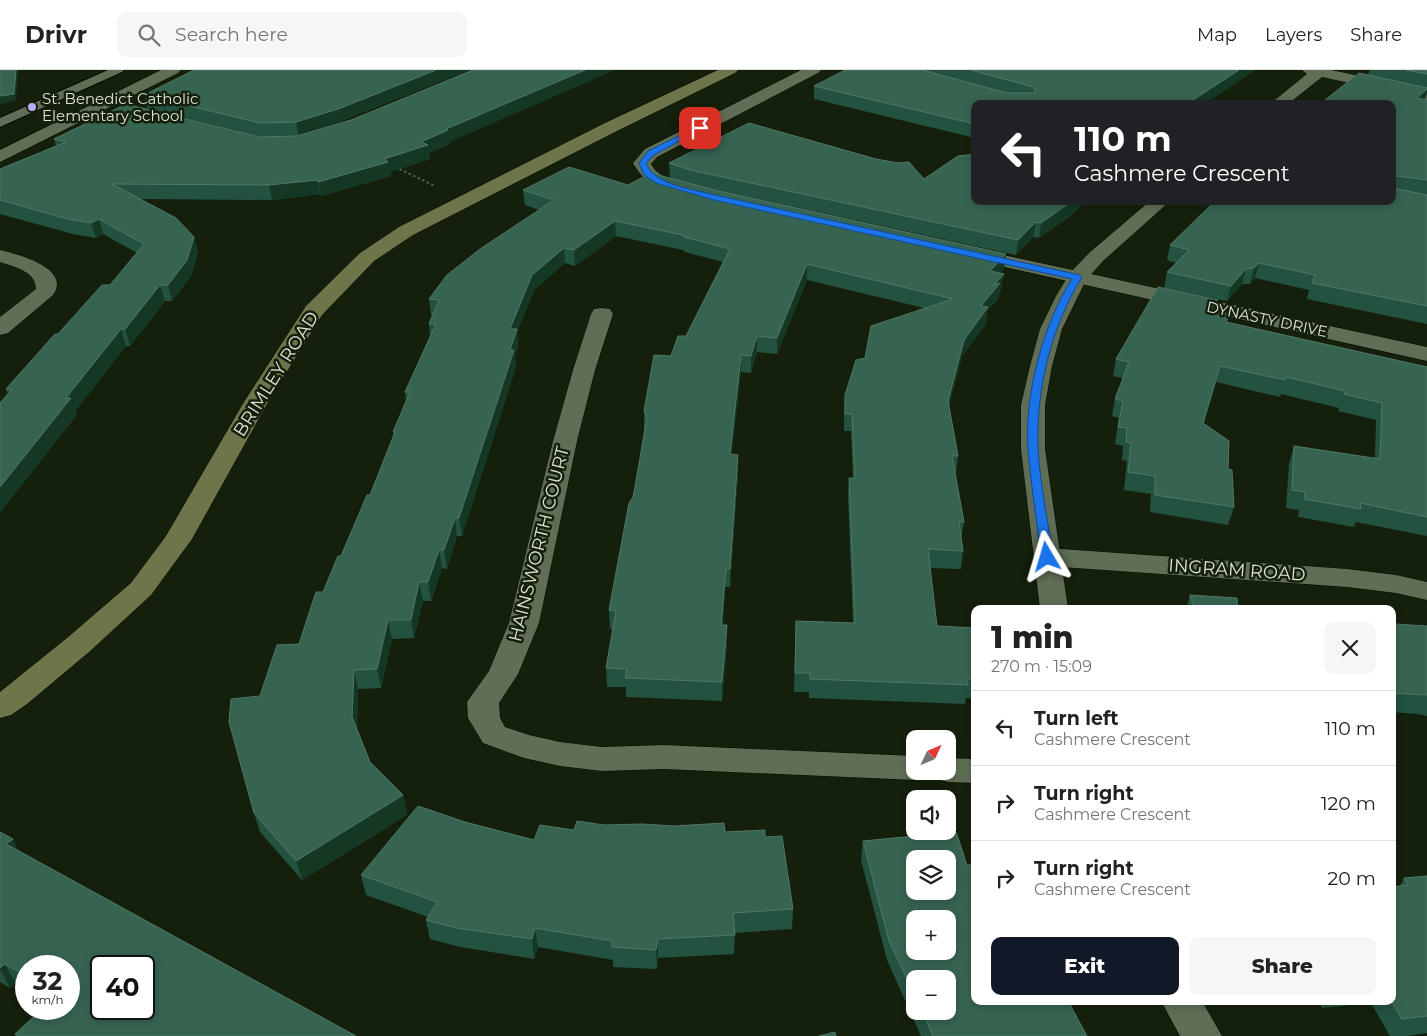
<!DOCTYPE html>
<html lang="en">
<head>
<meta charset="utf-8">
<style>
  body { margin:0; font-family:Montserrat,sans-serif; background:#f6f6f6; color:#222; height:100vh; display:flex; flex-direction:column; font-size:19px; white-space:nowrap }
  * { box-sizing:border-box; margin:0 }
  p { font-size:16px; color:#767676 }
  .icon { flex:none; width:28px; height:28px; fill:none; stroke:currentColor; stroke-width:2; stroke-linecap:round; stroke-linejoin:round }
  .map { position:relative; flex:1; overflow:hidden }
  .details { position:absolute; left:971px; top:535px; width:425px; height:400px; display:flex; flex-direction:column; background:#fff; border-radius:10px; box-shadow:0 2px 8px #0003 }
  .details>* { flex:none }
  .guide { position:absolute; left:971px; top:30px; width:425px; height:105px; border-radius:10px; box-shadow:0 2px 8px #0003; background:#202124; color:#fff; overflow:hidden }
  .needle { width:32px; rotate:46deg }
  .controls { position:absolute; left:906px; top:660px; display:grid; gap:10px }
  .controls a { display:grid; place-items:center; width:50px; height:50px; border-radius:10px; background:#fff; box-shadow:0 2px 8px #0003; font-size:25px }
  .speed { position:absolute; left:15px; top:885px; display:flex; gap:10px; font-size:25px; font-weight:700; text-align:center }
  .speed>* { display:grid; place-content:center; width:65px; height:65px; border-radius:50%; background:#fff; box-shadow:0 2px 8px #0003; line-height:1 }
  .speed small { font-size:12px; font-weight:400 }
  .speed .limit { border:2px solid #111; border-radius:8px; background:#fff; color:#111 }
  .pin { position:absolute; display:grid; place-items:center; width:42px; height:42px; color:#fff; margin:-21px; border-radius:10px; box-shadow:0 2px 8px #0006 }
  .me { position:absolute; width:55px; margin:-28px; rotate:353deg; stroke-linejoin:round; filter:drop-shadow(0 0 4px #0008) }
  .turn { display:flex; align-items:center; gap:18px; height:105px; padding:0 20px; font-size:22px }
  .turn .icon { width:65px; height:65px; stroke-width:2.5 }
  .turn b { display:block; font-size:35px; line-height:42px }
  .round { display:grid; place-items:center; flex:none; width:52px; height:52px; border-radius:10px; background:#f6f6f6 }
  .summary { display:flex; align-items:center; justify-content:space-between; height:85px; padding:0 20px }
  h1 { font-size:30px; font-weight:800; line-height:38px }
  .button { display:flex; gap:10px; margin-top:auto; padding:10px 20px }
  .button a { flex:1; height:58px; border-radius:10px; background:#111827; color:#fff; font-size:20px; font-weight:800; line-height:58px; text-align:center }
  .button a+a { background:#f6f6f6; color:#222 }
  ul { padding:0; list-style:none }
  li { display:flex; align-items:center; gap:15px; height:75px; padding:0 20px; border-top:1px solid #e0e0e0 }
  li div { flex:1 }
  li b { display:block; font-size:19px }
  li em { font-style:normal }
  header { display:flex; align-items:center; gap:30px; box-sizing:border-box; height:70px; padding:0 25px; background:#fff; border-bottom:1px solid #e0e0e0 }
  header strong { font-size:24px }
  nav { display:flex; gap:28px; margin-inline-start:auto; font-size:18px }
  .search { width:350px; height:45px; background:#f6f6f6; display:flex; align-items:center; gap:12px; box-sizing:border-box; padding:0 18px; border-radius:10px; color:#767676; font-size:19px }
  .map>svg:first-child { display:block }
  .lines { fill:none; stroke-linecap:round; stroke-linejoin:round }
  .service-casing { stroke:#020900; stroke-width:2 }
  .minor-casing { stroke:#020900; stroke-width:1 }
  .tertiary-casing { stroke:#020900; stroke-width:1 }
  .secondary-casing { stroke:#020900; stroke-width:1 }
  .path { stroke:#55604d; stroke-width:2; stroke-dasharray:2.5 2.5; stroke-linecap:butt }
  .service { fill:#5f6e55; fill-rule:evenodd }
  .minor { fill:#5f6e55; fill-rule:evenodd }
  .tertiary { fill:#5f6e55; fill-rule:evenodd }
  .secondary { fill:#6e754a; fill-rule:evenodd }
  .wall { fill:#235340; fill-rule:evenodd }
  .shaded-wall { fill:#153824 }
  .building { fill:#376351; stroke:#517766; fill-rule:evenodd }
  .route { fill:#1a73e8; stroke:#114b97 }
  .poi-dot { fill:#b8abf7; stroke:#14200b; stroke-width:2 }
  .labels { text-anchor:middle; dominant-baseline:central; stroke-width:5; stroke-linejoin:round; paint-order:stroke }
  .far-poi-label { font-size:15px; fill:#dce4d7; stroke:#14200b; text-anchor:start }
  .far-street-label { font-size:15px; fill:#dce4d7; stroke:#14200b }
  .street-label { font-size:18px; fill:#dce4d7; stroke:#14200b }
</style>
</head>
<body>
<header>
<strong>Drivr</strong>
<div class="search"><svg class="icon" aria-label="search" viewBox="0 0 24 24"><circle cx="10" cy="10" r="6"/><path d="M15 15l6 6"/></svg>Search here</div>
<nav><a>Map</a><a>Layers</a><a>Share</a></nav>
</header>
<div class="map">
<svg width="1427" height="966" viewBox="0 0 1427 966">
  <rect width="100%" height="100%" fill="#14200b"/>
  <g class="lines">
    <defs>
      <polygon id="service" points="108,0 124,0 122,2 0,57 0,48"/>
      <g id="minor">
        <path d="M801,0H821L818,3L657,87L651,94C662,114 682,106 690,118L687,122C666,127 643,112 633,93L645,79Z"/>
        <polygon points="962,176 1427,277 1427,291 955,186 952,182 955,178"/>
        <path d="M0,180C17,184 72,198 53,225L8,263L0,265V247L36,219C36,201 14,197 0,192Z"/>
        <polygon points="602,238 610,239 613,244 595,300 577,371 539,553 518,604 499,633 500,648 505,657 529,665 560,672 602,677 664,675 915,686 915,701 930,701 927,707 915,710 664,699 602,701 560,696 524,688 483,673 468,648 467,632 489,601 509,553 553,371 573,300 591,244 594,239"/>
        <polygon points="1047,478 1347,499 1396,505 1427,512 1427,530 1396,523 1347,517 1047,496 1037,493 1033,487 1037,481"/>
        <polygon points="948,688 975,689 975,713 948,712 936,709 932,701 948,701"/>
      </g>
      <g id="tertiary">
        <polygon points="161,0 181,0 178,3 0,92 0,80"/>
        <polygon points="1302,0 1331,0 1427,20 1427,30 1322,7 1288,34 1270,34 1307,4"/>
        <polygon points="1150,131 1170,131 1103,191 1086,210 1062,259 1052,296 1045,335 1045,379 1068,539 1040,539 1021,379 1021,335 1030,296 1040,259 1056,226 1070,203 1089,183"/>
        <polygon points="1161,931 1202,931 1222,966 1180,966"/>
      </g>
      <polygon id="secondary" points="718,0 738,0 735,3 617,61 413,165 374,191 322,245 268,332 192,469 151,525 89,582 27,634 11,645 0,648 0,622 67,568 131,513 166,466 244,332 306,236 360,183 399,157 605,53"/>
    </defs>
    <!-- service casing -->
    <use href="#service" class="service-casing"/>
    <!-- minor casing -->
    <use href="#minor" class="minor-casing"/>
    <!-- tertiary casing -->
    <use href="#tertiary" class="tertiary-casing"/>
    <!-- secondary casing -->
    <use href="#secondary" class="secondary-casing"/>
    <!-- path -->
    <polyline class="path" points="395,97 435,116"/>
    <!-- service -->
    <use href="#service" class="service"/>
    <!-- minor -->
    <use href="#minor" class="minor"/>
    <!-- tertiary -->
    <use href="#tertiary" class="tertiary"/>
    <!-- secondary -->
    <use href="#secondary" class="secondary"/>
  </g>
  <!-- wall -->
  <g class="wall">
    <polygon points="923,0 1255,0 1204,34 975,34 975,68 814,29 814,16"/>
    <polygon points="1370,0 1427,0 1427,23 1425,29 1427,30 1427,254 1307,229 1309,220 1255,208 1250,214 1242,214 1227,231 1164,218 1167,202 1176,193 1167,190 1170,175 1368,5"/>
    <polygon points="144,25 340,52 312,62 450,72 450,74 429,83 430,89 390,102 391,106 321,126 320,124 272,130 140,129 194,167 198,182 191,206 172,231 165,231 130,276 126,276 75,341 77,345 8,324 6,319 58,264 110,215 137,183 103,164 96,168 73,164 0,144 0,99 56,76 54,69 262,67 147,38"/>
    <polygon points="669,93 924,109 975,131 1087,131 1069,147 1039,168 1033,167 1016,185 703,117 1006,184 1004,199 1000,203 1001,220 999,223 998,229 987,241 986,254 962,286 949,336 958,386 956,403 955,403 964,452 961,469 963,481 961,499 930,498 937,556 975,558 975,629 966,628 965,634 809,628 809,622 794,622 796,551 853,553 848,426 849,408 853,408 851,361 844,361 844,342 845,325 865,288 924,238 807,210 777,284 757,282 751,303 741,302 731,384 738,402 730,517 725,517 723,555 727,555 727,574 722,631 626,627 626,617 607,617 606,598 613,559 610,559 609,540 633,427 645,360 644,358 644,341 671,286 686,266 723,192 685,182 683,180 616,166 575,196 565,193 534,220 517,262 518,276 515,287 516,297 462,466 457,466 447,499 442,498 431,531 423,531 414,568 392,569 381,618 358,619 357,659 370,692 403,725 407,745 302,810 260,762 254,743 260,626 299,574 370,425 394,366 393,362 406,331 405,322 430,266 429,254 432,245 431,245 429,229 539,140 525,135 523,120 628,115 670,108"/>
    <polygon points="1218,230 1215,245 1228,248 1227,252 1427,297 1427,466 1356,452 1354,457 1298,447 1299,440 1286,438 1289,394 1294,376 1375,388 1376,350 1338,341 1339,338 1281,324 1280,327 1216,312 1204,353 1228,399 1234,437 1228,455 1150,442 1151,424 1124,420 1127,391 1122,390 1123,376 1115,374 1119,348 1112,346 1115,329 1123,308 1113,306 1116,289"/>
    <polygon points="1190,525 1238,539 1186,539"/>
    <polygon points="1392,552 1394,554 1427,556 1427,646 1418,644 1392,642"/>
    <polygon points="465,752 534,770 574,760 604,755 725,762 765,767 793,839 792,859 735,863 734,884 658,888 657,899 613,897 613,890 538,877 534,889 460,877 430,869 426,850 428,847 366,825 361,805"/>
    <polygon points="0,762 13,769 18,780 356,966 16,966 15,964 69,939 69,896 26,896 26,920 15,913 10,918 0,912"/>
    <path d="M863,771L975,931L1087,966H921L887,890L861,790ZM915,909L948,941H915Z"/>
    <polygon points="1427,806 1427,963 1407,966 1390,966 1371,933 1322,938 1319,931 1392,931 1400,816 1404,808"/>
  </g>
  <!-- shaded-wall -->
  <g class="shaded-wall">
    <polygon points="16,0 20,0 18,1 16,30 0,34 0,26"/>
    <polygon points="436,0 470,0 340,52 299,66 296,52"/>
    <polygon points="585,0 615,0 450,72 450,74 429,83 430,89 390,102 391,106 321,126 318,112 384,89 446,59"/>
    <polygon points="1239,0 1255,0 1204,34 1188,34"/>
    <polygon points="1427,19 1427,23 1424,31 1417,28"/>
    <polygon points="317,110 320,124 272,130 269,115"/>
    <polygon points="1072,131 1087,131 1069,147 1039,168 1041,153"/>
    <polygon points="99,149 103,164 96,168 91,153"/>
    <polygon points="615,151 616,166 575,196 574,180"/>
    <polygon points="1036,152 1033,167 1016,185 1018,170"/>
    <polygon points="194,167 198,182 191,206 172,231 168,215"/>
    <polygon points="564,178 565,193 534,220 517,262 518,276 515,287 516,297 462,466 459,448 510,280 510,259 532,205"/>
    <polygon points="1006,184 1004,199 988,217 990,201"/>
    <polygon points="1259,193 1255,208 1250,214 1254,198"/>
    <polygon points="807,194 807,210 777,284 777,268"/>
    <polygon points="1246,199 1242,214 1227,231 1231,216"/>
    <polygon points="1004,204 1001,220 999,223 998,229 987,241 986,254 962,286 946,348 948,331 964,270 981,236 994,215"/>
    <polygon points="160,215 165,231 130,276 125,259"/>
    <polygon points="1218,230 1214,246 1207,243"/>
    <polygon points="121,259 126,276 75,341 77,345 0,443 0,417 66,328"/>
    <polygon points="757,266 757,282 751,303 751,286"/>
    <polygon points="741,285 741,302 730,402 730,384"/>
    <polygon points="1220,296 1216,312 1199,370 1203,353"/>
    <polygon points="738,385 738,402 730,517 730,499"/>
    <polygon points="455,448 457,466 447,499 444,480"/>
    <polygon points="439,480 442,498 431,531 428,512"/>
    <polygon points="726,499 725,517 721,574 721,555"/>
    <polygon points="419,512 423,531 414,568 411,550"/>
    <polygon points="388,550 392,569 381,618 377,599"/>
    <polygon points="727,555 727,574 722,631 722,612"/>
    <polygon points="354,600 358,619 357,667 352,647"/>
    <polygon points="403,725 407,745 302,810 296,791"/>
    <polygon points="13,769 22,788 6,774"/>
    <polygon points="535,858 538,877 534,889 532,869"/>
    <polygon points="658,869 658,888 657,899 656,880"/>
    <polygon points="5,894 15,913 10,918 0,899 0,898"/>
  </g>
  <!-- building -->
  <g class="building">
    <polygon points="0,0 16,0 14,24 0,26"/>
    <polygon points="194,0 436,0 338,39 296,52 260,53 144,25"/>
    <polygon points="473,0 585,0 446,59 448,60 421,72 428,75 384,89 388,92 318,112 317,110 269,115 112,114 176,148 194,167 187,190 168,215 160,215 125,259 121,259 66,328 71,328 0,417 0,333 12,319 6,319 55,264 58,264 102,215 110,215 144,174 99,149 91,153 68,149 0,130 0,99 66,72 54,69 126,34 260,67 297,66 351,50"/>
    <polygon points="845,0 922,0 1007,23 1034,23 1036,21 1033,17 971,0 1239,0 1188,33 1190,34 975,34 975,54 814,16"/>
    <polygon points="1406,0 1427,0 1427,4"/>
    <polygon points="1359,3 1427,18 1427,19 1417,28 1427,30 1427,110 1397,106 1395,108 1395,115 1392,115 1392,34 1320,34"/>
    <polygon points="749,53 876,89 898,93 909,92 924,109 958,86 975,84 975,131 1072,131 1041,153 1036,152 1018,170 690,100 669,93"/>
    <polygon points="569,97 628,115 651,103 714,120 1006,184 990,201 1004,204 994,215 1000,213 981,236 988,237 964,270 948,331 958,386 952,386 964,452 959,452 963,481 928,479 937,556 975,558 975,610 967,609 968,615 810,609 810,603 795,603 796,551 855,553 849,408 855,408 852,344 845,344 845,325 856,290 865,288 871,256 953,229 807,194 777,268 757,266 751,286 741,285 730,384 738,385 730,499 726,499 721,555 727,555 722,612 625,608 627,599 606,598 616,541 609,540 629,433 633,427 635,417 647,347 644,341 654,285 671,286 678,266 686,266 730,179 684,167 683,165 615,151 574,180 564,178 532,205 510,259 517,259 510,280 514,280 459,448 455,448 444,480 439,480 428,512 419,512 411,550 388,550 377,599 354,600 352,647 370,692 403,725 296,791 254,743 229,652 231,629 260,626 277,575 299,574 316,522 323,522 338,486 341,486 367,425 370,425 395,362 393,362 410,322 405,322 436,254 429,254 439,230 429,229 447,205 480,179 554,130 523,120"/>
    <polygon points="1392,118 1427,125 1427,236 1312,213 1315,205 1259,193 1254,198 1246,199 1231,216 1167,202 1189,180 1170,175 1215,131 1392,131"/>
    <polygon points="1158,217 1218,230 1207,243 1228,248 1226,252 1427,297 1427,447 1360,433 1361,439 1304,429 1305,422 1292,420 1294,376 1380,389 1382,333 1344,324 1345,321 1286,307 1285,310 1220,296 1203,353 1229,371 1228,399 1232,400 1234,437 1155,425 1155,406 1128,402 1131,373 1126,372 1127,358 1118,357 1123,331 1115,329 1129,292 1116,289"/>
    <polygon points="1190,525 1237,528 1238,539 1194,539"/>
    <polygon points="1392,552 1394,554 1427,556 1427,625 1392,623"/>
    <polygon points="418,736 465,752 534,770 540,755 574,760 577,751 604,755 642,754 674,756 724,753 725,762 765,760 765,767 782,766 793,839 733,843 735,865 658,869 656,880 612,877 612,871 535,858 532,869 457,858 426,850 437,832 361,805"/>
    <path d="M0,762L13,769L6,774L356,966H18L15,964L42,939H69V896H26V906L5,894L0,898ZM101,896H144V939H101Z"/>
    <path d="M956,762L967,795L975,794V931H1068L1087,966H933L922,941H948V909H915V926L889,871L863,771ZM915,789H948V821H915ZM915,849H948V881H915Z"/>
    <polygon points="1427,806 1427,946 1402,949 1391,931 1392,931 1392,817 1408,815 1404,808"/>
    <polygon points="835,962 836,966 819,966"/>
  </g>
  <!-- route -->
  <path class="route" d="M697,57L703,58L654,85L646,93C655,116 693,119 715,125L1080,205L1082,207C1051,257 1036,319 1038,378C1040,414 1048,451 1053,487L1051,489L1047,490L1041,487C1037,451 1031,416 1028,380C1024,325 1043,255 1072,209L714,130L656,113L644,105L639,93L648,81Z"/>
  <!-- markers -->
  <circle class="poi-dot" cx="32" cy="37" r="5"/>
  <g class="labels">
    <!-- far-poi labels -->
    <g class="far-poi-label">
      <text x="42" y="28">St. Benedict Catholic<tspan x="42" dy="17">Elementary School</tspan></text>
    </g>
    <!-- far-street labels -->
    <g class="far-street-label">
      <text transform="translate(1267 249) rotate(12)">DYNASTY DRIVE</text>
    </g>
    <!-- street labels -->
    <g class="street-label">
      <text transform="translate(276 304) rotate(-58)">BRIMLEY ROAD</text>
      <text transform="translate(539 474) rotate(-76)">HAINSWORTH COURT</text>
      <text transform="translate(1237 500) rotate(4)">INGRAM ROAD</text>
    </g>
  </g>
</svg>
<div class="controls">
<a><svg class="needle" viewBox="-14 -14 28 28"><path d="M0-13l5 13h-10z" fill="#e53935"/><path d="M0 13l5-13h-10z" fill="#767676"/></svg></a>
<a><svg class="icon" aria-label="sound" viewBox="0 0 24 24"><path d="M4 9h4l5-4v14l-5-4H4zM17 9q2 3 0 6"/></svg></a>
<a><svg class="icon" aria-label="layers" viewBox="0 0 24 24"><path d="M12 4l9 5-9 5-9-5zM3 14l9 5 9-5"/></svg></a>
<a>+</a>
<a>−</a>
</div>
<div class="speed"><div>32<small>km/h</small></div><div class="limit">40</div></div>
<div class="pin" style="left:700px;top:58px;background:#d93025"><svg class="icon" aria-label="arrive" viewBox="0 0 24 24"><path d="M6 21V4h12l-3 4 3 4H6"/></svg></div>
<svg class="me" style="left:1047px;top:487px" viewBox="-20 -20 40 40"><path d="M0-17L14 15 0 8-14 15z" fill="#1a73e8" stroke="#fff" stroke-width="4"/></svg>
<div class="guide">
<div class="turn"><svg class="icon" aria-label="left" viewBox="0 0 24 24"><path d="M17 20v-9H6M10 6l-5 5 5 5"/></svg><div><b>110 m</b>Cashmere Crescent</div></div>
</div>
<section class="details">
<div class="summary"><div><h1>1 min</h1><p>270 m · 15:09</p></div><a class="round"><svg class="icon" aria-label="close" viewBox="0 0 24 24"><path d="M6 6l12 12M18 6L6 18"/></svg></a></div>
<ul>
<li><svg class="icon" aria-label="left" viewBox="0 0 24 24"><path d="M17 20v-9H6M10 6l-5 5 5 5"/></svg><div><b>Turn left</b><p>Cashmere Crescent</p></div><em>110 m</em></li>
<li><svg class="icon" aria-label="right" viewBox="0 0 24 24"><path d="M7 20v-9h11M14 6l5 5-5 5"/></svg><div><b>Turn right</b><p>Cashmere Crescent</p></div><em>120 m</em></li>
<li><svg class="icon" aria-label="right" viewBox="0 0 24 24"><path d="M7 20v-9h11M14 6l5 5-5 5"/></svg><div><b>Turn right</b><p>Cashmere Crescent</p></div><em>20 m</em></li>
</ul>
<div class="button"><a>Exit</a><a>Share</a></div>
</section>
</div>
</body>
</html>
